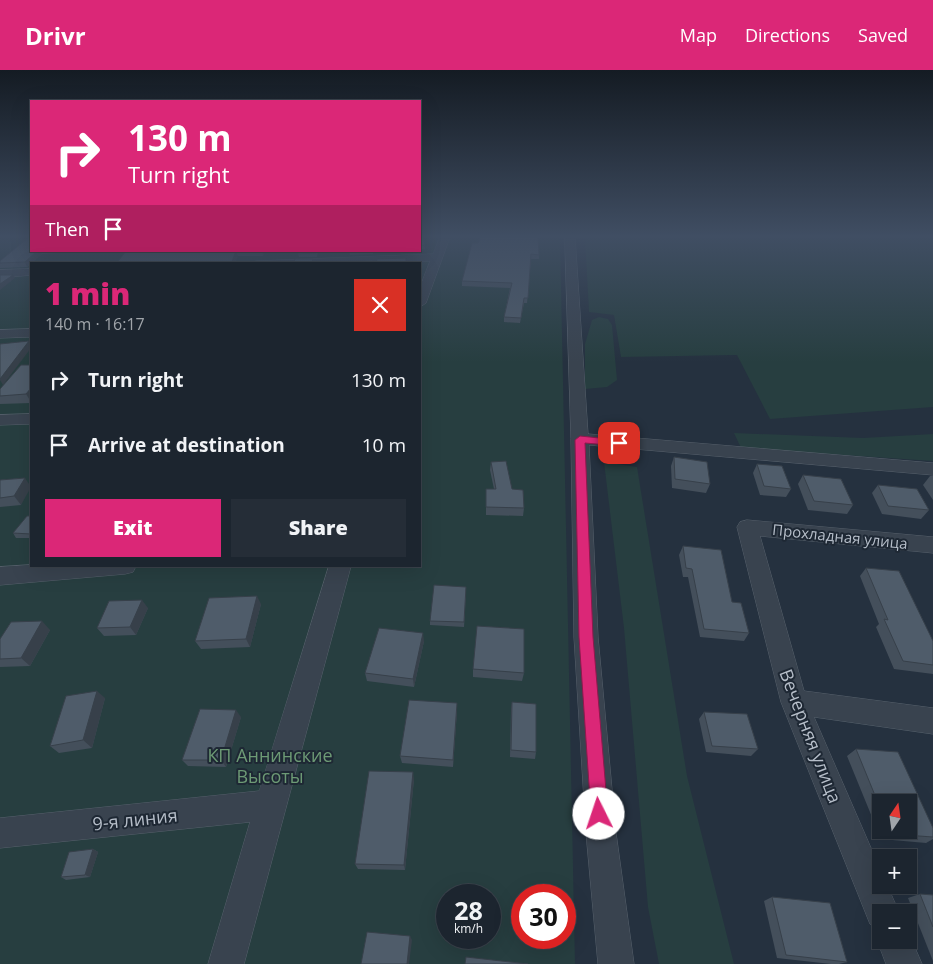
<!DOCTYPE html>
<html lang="en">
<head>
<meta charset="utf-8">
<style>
  body { margin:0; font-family:"Open Sans",sans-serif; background:#252d37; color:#f1f3f6; height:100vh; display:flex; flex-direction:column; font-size:19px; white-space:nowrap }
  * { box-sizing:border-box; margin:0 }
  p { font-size:16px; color:#a0a5aa }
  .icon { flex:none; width:28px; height:28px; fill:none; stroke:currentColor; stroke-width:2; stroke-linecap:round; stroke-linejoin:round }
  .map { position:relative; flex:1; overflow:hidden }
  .sheet { position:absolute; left:30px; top:192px; width:391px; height:305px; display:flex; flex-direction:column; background:#1c252f; border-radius:0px; box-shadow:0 5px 20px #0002,0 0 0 1px #3a424b }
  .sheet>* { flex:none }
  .guide { position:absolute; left:30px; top:30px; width:391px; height:152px; border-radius:0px; box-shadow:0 5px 20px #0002,0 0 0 1px #3a424b; background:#db2777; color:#fff; overflow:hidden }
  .needle { width:32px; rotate:13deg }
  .controls { position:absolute; left:872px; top:724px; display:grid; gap:10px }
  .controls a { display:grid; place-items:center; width:45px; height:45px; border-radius:0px; background:#1c252f; box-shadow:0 5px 20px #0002,0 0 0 1px #3a424b; font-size:25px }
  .speed { position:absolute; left:436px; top:814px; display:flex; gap:10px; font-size:25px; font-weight:700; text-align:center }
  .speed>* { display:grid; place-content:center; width:65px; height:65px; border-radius:50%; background:#1c252f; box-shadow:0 5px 20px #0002,0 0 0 1px #3a424b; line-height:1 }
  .speed small { font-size:12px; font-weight:400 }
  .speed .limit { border:8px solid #d22; background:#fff; color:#111 }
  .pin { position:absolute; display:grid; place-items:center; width:42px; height:42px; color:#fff; margin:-21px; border-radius:10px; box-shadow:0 2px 8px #0006 }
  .me { position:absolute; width:55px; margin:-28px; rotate:356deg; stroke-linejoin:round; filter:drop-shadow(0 0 4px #0008) }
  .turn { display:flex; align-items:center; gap:18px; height:105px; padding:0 15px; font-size:22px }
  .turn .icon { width:65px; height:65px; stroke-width:2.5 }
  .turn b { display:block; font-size:35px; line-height:42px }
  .then { display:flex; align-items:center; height:48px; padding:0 15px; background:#0003; gap:10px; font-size:19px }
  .round { display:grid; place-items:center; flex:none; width:52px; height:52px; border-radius:0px; background:#252d37 }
  .head { display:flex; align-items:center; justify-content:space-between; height:85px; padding:0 15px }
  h1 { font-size:30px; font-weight:800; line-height:38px; color:#db2777 }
  .primary-button { display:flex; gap:10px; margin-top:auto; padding:10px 15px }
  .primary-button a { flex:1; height:58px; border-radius:0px; background:#db2777; color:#fff; font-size:20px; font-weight:800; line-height:58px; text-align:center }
  .primary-button a+a { background:#252d37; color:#f1f3f6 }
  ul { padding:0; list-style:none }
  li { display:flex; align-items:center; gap:15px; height:65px; padding:0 15px }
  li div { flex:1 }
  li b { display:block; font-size:19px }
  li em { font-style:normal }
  header { display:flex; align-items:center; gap:30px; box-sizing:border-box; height:70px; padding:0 25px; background:#db2777; color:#fff }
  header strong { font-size:24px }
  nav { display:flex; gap:28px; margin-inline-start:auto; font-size:18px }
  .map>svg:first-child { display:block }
  .green { fill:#273e40; fill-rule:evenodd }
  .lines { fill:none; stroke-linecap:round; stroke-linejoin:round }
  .minor-casing { stroke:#57616c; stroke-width:1 }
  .minor { fill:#39434f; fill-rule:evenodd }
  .wall { fill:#444f5b; fill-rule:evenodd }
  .shaded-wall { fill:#37404a }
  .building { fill:#4f5c6a; stroke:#37404a }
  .route { fill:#db2777; stroke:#8e194d }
  .labels { text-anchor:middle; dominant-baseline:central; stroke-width:4; stroke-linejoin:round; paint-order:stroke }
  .street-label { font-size:15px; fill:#b6bec9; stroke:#1e2834 }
  .near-street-label { font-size:18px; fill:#b6bec9; stroke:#1e2834 }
  .near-park-label { font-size:18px; fill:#6d9a75; stroke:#1e2834 }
</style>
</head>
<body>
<header>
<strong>Drivr</strong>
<nav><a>Map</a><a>Directions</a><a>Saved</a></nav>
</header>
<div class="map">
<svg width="933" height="894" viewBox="0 0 933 894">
  <rect width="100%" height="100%" fill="#25313f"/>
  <!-- green -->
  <g class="green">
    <path d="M0,167H31V181H420V167H560L575,894H0ZM31,194H420V496H31ZM448,825H490V868H448ZM522,825H565V868H522Z"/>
    <polygon points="585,167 933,167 933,337 770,349 737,285 621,287 614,245 589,242"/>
    <polygon points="599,247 608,249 612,255 617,310 607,317 585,319 585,274 592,250"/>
    <polygon points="734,363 863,368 933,364 933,391 741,378"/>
    <polygon points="604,392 637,397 687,706 734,894 659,894 648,837 624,558"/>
  </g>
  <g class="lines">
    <defs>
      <g id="minor">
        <polygon points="440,167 450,167 426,233 420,237 420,217 430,191 250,194 256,191 433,184"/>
        <polygon points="565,167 575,167 588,364 933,393 933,405 589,375 598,567 616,763 634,894 598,894 586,763 574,567 571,369"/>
        <polygon points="31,199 31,205 0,208 0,200"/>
        <polygon points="31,259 31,267 0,268 0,260"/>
        <polygon points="31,344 31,354 0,355 0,345"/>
        <polygon points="747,450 933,467 933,483 760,466 804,621 933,638 933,664 814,647 881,801 881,815 887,815 899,842 881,842 881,858 870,854 781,632 737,457 740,452"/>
        <polygon points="31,495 31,496 136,496 133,502 125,504 0,515 0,497"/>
        <polygon points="329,496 351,496 244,894 208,894 250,752 0,778 0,748 259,721"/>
        <polygon points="881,859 881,870 909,870 909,864 922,894 886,894 877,870"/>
      </g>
    </defs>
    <!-- minor casing -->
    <use href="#minor" class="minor-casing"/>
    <!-- minor -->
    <use href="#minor" class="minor"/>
  </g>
  <!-- wall -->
  <g class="wall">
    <polygon points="420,167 424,167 425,179 420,179"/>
    <polygon points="472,173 539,185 539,189 531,189 527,233 524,233 520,253 504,252 504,247 510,218 462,216 462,211"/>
    <polygon points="31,181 61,181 59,183 42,184 27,197 0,198 0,191"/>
    <polygon points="126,181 265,181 263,186 238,186"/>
    <polygon points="318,181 317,187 299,187 298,184"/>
    <polygon points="349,181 373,181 373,184 350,185"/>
    <polygon points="21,295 31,333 0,334 0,319"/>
    <polygon points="674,387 710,414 706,423 672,418 671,396"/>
    <polygon points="491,392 512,419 524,438 523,446 486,445 486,419 494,419 490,400"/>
    <polygon points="757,394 791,419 786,427 760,425 753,403"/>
    <polygon points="803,405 853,435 847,444 808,440 798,414"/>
    <polygon points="930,406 933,406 933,430 923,415"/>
    <polygon points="25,408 21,435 0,437 0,410"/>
    <polygon points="878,415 929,440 921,449 882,444 872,423"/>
    <polygon points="31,446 31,468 16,468 13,463"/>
    <polygon points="683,476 732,532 749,563 744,571 700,567 688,507 683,507 679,485"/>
    <polygon points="866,498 933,571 933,604 894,599 876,557 879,554 860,506"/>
    <polygon points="466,521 464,557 430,555 430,551"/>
    <polygon points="261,534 250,577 201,579 195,571"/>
    <polygon points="148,538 136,565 104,566 97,558"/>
    <polygon points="50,560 30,596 0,597 0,569"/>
    <polygon points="424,571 414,617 367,611 365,603"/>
    <polygon points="473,599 524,603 522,611 473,607"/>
    <polygon points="105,628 92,678 59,683 50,676"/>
    <polygon points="512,632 536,682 535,689 510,687 511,640"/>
    <polygon points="457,633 457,641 453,697 402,693 400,686"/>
    <polygon points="704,642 758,679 751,686 706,682 699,649"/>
    <polygon points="241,647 226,697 188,696 182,690"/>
    <path d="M856,679L933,758V769L926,773L881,769L847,686ZM881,732L909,760H881Z"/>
    <polygon points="414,709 405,800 358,799 355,794"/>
    <polygon points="93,779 98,782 90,807 66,810 61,807"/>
    <polygon points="920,824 933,825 933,891 908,828"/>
    <polygon points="772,827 847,892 839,894 831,894 777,888 764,831"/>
  </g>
  <!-- shaded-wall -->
  <g class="shaded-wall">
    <polygon points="37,181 40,181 42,184 27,197 25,192"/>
    <polygon points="236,181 238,186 235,194 231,194"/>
    <polygon points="262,181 265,181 263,186"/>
    <polygon points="13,205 15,208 0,220 0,214"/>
    <polygon points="29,271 31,275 31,278 3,315 0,310 0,309"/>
    <polygon points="31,318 31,332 26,324"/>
    <polygon points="25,408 31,417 21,435 14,426"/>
    <polygon points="257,526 261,534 250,577 246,569"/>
    <polygon points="142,530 148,538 136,565 130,557"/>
    <polygon points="42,551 50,560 30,596 21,588"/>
    <polygon points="423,563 424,571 414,617 413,609"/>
    <polygon points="97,621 105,628 92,678 83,670"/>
    <polygon points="457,633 457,641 453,697 453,690"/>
    <polygon points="236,640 241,647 226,697 221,690"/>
    <polygon points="413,702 414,709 405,800 404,795"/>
    <polygon points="93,779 98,782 90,807 85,805"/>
    <polygon points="410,866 412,870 409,894 407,894"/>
  </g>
  <!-- building -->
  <g class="building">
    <polygon points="29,167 31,167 31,181 37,181 25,192 0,193 0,191"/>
    <polygon points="420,167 424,167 425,175 420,176"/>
    <polygon points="480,167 538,167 539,185 531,184 528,228 524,228 521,248 504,247 512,213 462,211 472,173 478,173"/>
    <polygon points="126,181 236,181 231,194 116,194"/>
    <polygon points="299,181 317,181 316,183 298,184"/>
    <polygon points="406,188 406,194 376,194 377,189"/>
    <polygon points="295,189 313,189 311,194 293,194"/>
    <polygon points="373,190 373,194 347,194 348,191"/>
    <polygon points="0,205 13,205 0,214"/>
    <polygon points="29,271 0,309 0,274"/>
    <polygon points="21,295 31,295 31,318 26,324 0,326 0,319"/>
    <polygon points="674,387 707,392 710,414 675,409"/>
    <polygon points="506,391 512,419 523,420 524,438 486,437 486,419 496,419 491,392"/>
    <polygon points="757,394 782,396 791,419 764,416"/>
    <polygon points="803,405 841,409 853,435 814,431"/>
    <polygon points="25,408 14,426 0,428 0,410"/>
    <polygon points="878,415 917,419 929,440 888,436"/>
    <polygon points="27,446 31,446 31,464 13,463"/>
    <polygon points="683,476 721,480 732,532 741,533 749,563 704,559 692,499 686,498"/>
    <polygon points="866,498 899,501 933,571 933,595 903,591 884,549 888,550"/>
    <polygon points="434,515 466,517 464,552 430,551"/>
    <polygon points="257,526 246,569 195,571 209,528"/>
    <polygon points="142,530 130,557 97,558 109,531"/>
    <polygon points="42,551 21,588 0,589 0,569 11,552"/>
    <polygon points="477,556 524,559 524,603 473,599"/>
    <polygon points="379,558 423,563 413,609 365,603"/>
    <polygon points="97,621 83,670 50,676 66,626"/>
    <polygon points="409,630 457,633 453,690 400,686"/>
    <polygon points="512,632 536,634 536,682 511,680"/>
    <polygon points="200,639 236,640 221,690 182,690"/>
    <polygon points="704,642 747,644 758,679 712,676"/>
    <polygon points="856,679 898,682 933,758 933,767 891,764 890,760 909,760 909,732 881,732 881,740"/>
    <polygon points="369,701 413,702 404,795 355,794"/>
    <polygon points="93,779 85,805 61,807 69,782"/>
    <polygon points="920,824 933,825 933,857"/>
    <polygon points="772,827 830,833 847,892 786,885"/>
    <polygon points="367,862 410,866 407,894 361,894"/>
    <polygon points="466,887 528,894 465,894"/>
  </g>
  <!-- sky -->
  <linearGradient id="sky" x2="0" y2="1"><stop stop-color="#141b23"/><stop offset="0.57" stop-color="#404e63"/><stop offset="1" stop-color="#404e63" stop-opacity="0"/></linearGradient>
  <rect width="933" height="292" fill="url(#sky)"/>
  <!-- route -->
  <polygon class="route" points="580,366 619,370 624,373 619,376 585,373 593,567 608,744 605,750 599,752 593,750 591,744 579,567 575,370"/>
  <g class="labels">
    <!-- street labels -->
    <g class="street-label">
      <text transform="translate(840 466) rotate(6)">Прохладная улица</text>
    </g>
    <!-- near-street labels -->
    <g class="near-street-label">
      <text transform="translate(811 666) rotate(69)">Вечерняя улица</text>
      <text transform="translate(135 749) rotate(-6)">9-я линия</text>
    </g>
    <!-- near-park labels -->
    <g class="near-park-label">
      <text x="270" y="685">КП Аннинские<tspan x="270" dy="21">Высоты</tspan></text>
    </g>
  </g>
</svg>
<div class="controls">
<a><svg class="needle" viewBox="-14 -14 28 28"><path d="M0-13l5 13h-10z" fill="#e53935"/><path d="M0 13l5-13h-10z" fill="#a0a5aa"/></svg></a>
<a>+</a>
<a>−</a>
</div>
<div class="speed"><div>28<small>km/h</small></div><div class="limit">30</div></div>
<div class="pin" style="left:619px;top:373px;background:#d93025"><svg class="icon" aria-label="arrive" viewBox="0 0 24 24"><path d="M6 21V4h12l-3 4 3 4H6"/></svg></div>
<svg class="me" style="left:599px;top:744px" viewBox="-20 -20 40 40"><circle r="19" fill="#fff"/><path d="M0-13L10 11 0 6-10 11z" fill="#db2777"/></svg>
<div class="guide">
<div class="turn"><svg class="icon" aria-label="right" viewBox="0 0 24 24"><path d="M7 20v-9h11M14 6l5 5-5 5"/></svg><div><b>130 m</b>Turn right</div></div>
<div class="then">Then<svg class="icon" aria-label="arrive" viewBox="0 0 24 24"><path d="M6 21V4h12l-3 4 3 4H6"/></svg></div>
</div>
<section class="sheet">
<div class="head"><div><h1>1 min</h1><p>140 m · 16:17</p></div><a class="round" style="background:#d93025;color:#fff"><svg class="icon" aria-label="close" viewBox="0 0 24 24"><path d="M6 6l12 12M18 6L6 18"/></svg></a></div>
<ul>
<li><svg class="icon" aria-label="right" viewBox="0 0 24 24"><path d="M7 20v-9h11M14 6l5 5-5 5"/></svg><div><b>Turn right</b></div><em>130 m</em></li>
<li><svg class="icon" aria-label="arrive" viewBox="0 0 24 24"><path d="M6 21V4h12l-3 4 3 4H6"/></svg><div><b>Arrive at destination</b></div><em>10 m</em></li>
</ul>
<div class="primary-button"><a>Exit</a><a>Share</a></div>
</section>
</div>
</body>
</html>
